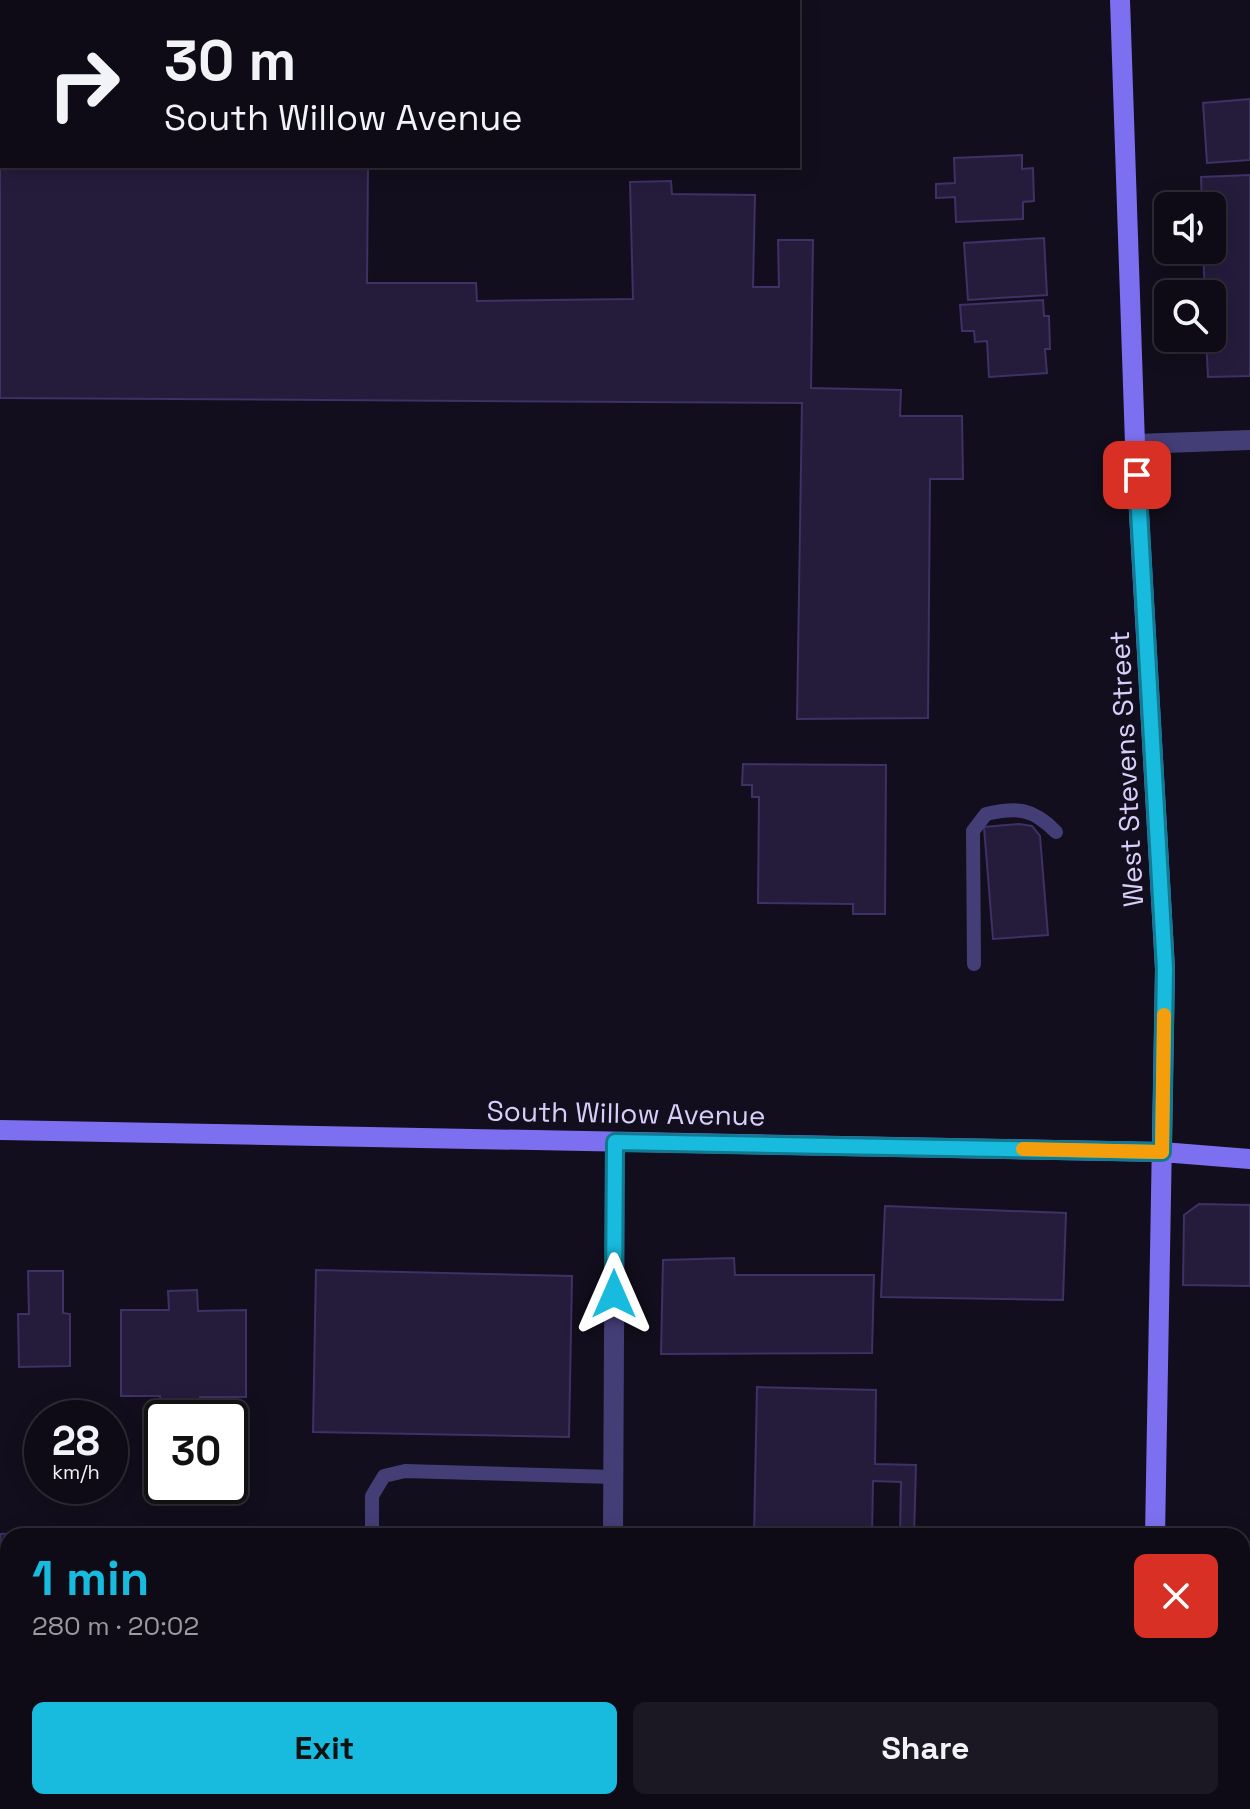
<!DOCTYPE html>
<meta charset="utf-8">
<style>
body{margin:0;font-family:"Space Grotesk",sans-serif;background:#1c1823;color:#f1f3f6;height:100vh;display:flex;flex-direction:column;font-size:30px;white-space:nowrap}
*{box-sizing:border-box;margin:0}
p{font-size:26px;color:#9b9aa1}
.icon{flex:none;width:44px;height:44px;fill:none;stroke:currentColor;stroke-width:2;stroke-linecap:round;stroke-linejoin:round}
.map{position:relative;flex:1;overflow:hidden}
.details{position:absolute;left:0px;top:1528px;width:1250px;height:282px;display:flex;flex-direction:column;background:#0e0a16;border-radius:24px 24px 0 0;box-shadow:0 4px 20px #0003,0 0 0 2px #2e2b35}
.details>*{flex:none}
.banner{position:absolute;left:0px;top:0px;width:800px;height:168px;box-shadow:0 4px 20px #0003,0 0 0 2px #2e2b35;background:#0e0a16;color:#f1f3f6;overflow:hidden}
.buttons{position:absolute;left:1154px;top:192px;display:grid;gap:16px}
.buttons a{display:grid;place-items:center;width:72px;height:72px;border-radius:12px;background:#0e0a16;box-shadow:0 4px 20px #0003,0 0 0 2px #2e2b35;font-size:40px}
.speed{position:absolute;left:24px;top:1400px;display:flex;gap:16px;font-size:40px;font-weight:700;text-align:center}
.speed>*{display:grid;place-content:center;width:104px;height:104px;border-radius:50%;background:#0e0a16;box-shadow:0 4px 20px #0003,0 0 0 2px #2e2b35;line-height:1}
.speed small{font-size:20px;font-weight:400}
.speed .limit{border:4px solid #111;border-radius:12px;background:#fff;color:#111}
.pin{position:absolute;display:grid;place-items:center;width:68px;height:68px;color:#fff;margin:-34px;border-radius:16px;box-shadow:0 4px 12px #0006}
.me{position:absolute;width:88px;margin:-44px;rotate:0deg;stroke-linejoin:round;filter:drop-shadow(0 0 6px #0008)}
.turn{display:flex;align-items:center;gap:28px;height:168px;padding:0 32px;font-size:36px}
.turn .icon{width:104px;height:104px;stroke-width:2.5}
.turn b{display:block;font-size:56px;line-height:68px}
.round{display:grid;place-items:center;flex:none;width:84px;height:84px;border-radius:12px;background:#1c1823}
.head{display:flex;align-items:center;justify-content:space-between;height:136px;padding:0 32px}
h1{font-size:48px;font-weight:600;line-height:60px;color:#18bbdd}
.cta{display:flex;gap:16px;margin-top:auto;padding:16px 32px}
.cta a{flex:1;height:92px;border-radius:12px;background:#18bbdd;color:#111;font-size:32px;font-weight:600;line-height:92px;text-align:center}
.cta a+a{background:#1c1823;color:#f1f3f6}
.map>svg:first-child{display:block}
.building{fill:#251c3c;stroke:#3f3065;stroke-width:2}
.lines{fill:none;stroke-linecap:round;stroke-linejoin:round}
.lane{stroke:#443e77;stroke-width:14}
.street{stroke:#443e77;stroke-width:20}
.secondary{stroke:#7d70f0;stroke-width:20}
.route-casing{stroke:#107a90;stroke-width:20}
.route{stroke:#18bbdd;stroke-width:14}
.slow{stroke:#f59e0b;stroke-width:14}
.labels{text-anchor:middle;stroke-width:8;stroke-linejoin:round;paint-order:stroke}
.street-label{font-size:28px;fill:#d7cffa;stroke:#120e1d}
</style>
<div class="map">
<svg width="1250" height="1809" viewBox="0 0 1250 1809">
<rect width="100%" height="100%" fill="#120e1d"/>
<!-- building -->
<path class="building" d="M1250 99V160L1207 163 1203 103Z
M0 137 2 166H368L367 283H476L477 301 633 299 630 182 671 181 672 194 755 195 753 287H779L778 240H813L811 388 901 390 900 416H962L963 479H930L928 718 797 719 802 403 0 398Z
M1022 155V169L1033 168 1034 201 1023 202V219L956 222 955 197 936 198V184L955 183 954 158Z
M1250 175V376L1208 377 1206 338H1212V294H1205L1203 250H1212V206H1202L1201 177Z
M1044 238 1047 295 968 300 964 243Z
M1043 300 1044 316H1049L1050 349H1045L1047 373 989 377 987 341 975 342 974 331H962L960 305Z
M743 764 886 765 885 914H853V904L758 903 759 797H752V785H742Z
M1019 824 1032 826 1040 836 1048 935 993 939 984 827Z
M1199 1204 1250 1205V1286L1183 1285 1184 1215Z
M885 1206 1066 1213 1063 1300 881 1297Z
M734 1258 735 1275H874L872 1353 661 1354 663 1260Z
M316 1270 572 1276 569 1437 313 1432Z
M28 1271H63V1313L70 1314V1366L19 1367 18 1314H29Z
M197 1290 198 1311 246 1310V1397H200V1418H162L160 1441V1396H121V1310H169L168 1291Z
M757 1387 876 1390 875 1464 916 1465 914 1536H900L901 1482 873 1481 872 1536H754Z
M29 1533V1536H8V1624L0 1625V1534Z
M903 1802H981V1809H903Z"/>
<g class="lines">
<!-- lane -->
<path class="lane" d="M974 964 973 831 986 814C1017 807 1033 808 1056 832
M372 1536V1496L384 1476 405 1471 613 1477"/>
<!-- street -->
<path class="street" d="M1135 444 1250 440
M613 1536 615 1142
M612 1809V1802"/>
<!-- secondary -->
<path class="secondary" d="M1120 0 1135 444 1165 969 1155 1536
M0 1130 1162 1152 1250 1159
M1151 1809V1802"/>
</g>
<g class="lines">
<!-- route casing -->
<g class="route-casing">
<path id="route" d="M614 1294 615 1142 1162 1152 1165 969 1137 475"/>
</g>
<!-- route -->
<use href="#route" class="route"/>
<!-- slow -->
<path class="slow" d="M1023 1149 1162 1152 1164 1015"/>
</g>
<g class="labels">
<!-- street labels -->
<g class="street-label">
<text transform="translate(1126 769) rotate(-93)" y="10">West Stevens Street</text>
<text transform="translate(626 1113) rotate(1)" y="10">South Willow Avenue</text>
</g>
</g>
</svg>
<div class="buttons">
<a><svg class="icon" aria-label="sound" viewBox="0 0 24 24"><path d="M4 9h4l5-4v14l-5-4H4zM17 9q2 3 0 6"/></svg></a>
<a><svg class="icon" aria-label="search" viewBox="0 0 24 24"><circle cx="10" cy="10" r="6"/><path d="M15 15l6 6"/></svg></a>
</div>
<div class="speed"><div>28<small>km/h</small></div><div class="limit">30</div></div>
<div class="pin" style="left:1137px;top:475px;background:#d93025"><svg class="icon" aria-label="arrive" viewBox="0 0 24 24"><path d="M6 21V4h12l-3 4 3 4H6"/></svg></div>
<svg class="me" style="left:614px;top:1294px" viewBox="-20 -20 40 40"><path d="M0-17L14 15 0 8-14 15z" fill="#18bbdd" stroke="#fff" stroke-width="4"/></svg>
<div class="banner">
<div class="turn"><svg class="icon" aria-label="right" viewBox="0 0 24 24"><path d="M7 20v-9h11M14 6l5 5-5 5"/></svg><div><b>30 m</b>South Willow Avenue</div></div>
</div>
<section class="details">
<div class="head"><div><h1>1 min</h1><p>280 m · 20:02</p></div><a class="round" style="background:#d93025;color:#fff"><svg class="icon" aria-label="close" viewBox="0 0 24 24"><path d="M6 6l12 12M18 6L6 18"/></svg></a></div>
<div class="cta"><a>Exit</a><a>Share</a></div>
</section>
</div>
